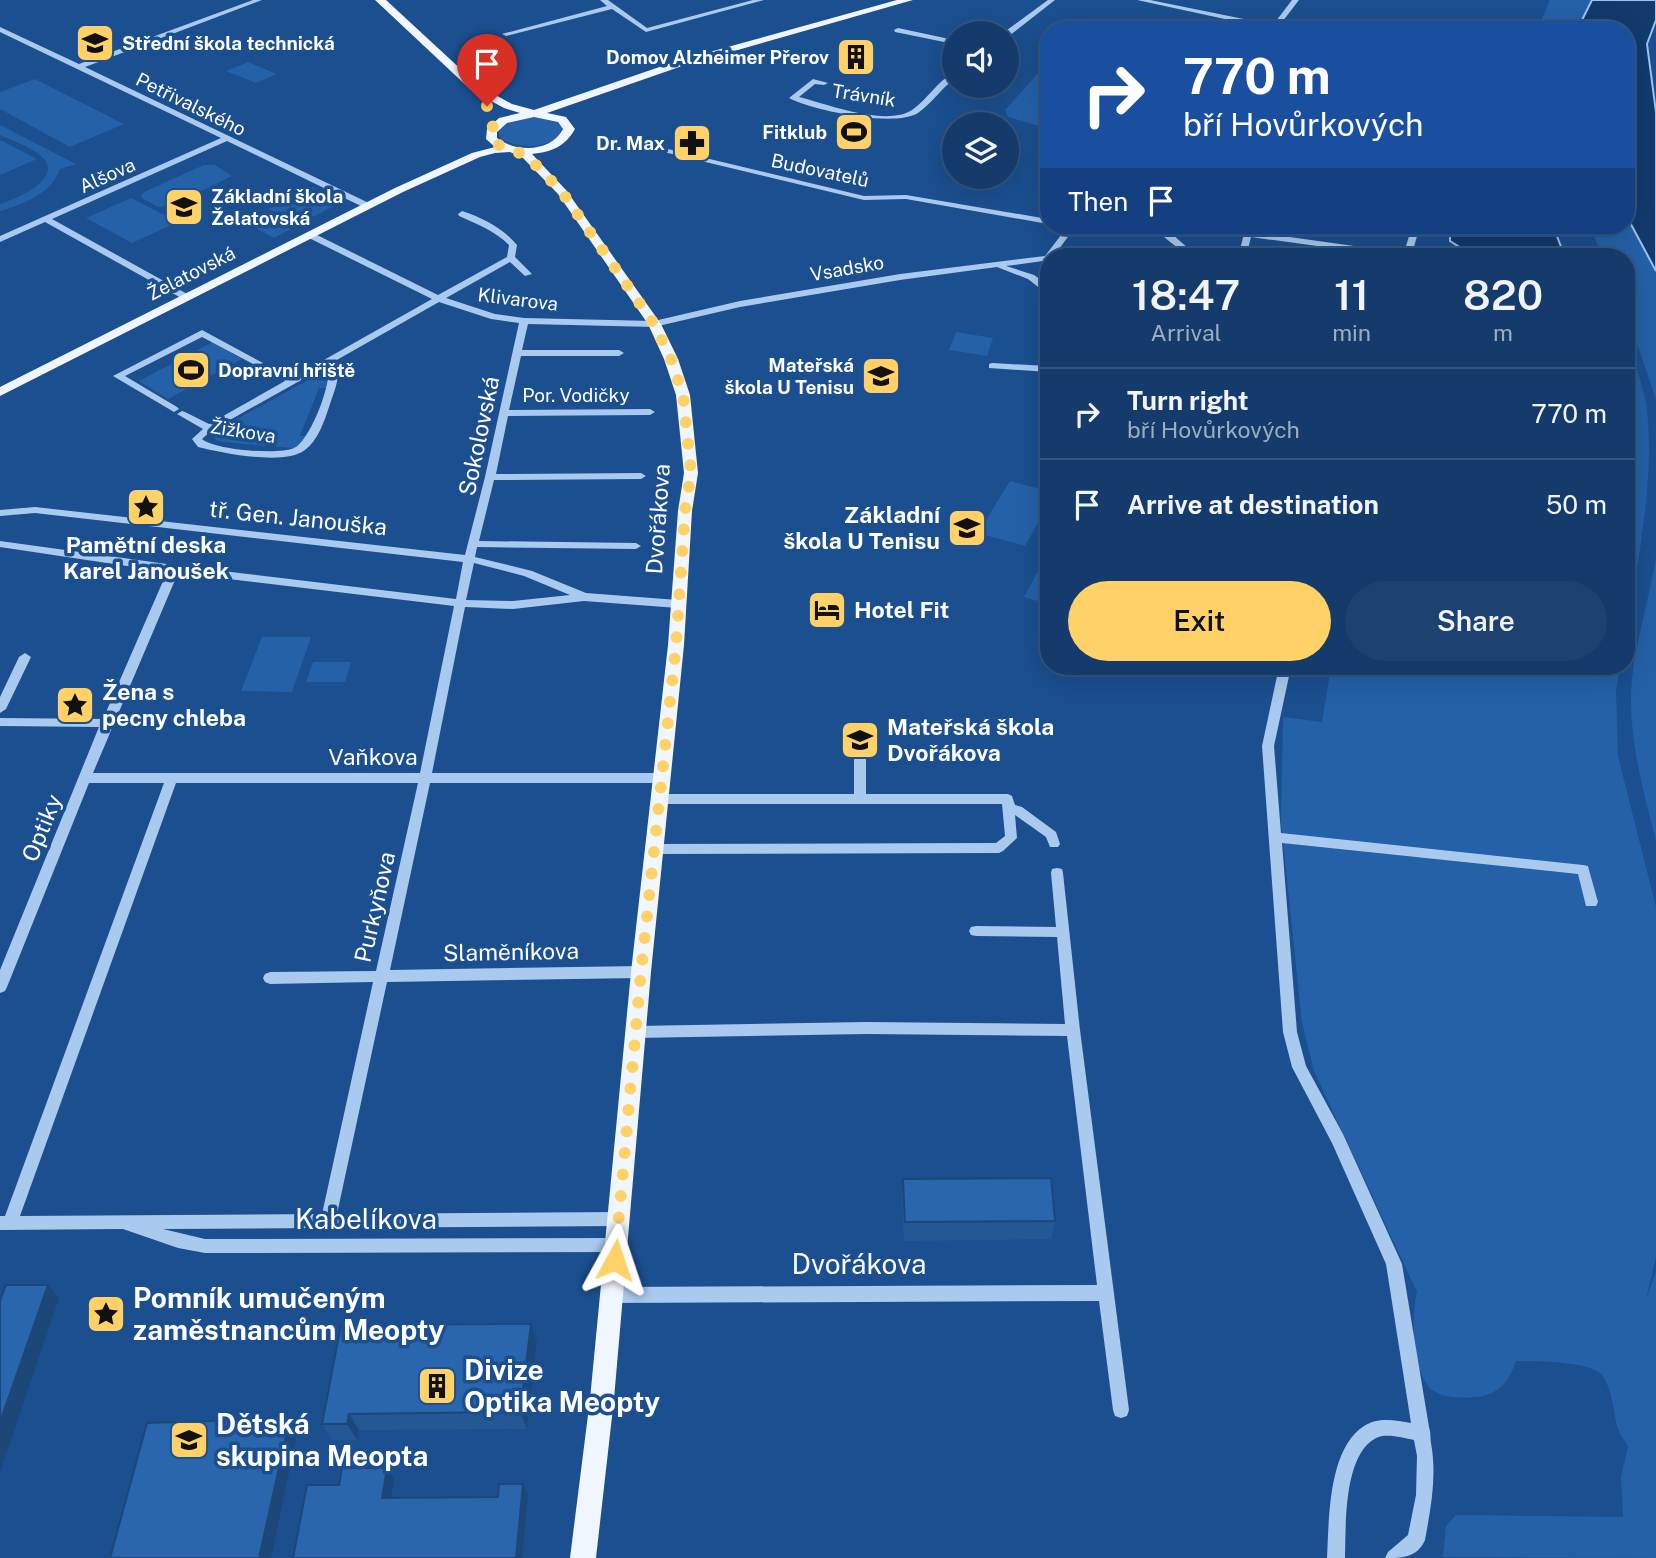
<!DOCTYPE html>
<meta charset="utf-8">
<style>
body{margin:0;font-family:"Public Sans",sans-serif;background:#1d4271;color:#f1f3f6;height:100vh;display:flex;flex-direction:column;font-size:26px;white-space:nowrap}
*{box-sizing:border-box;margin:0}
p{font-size:23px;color:#9dadc1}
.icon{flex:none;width:38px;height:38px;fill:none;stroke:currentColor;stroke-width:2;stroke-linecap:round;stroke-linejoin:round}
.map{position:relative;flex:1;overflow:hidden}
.drawer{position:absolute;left:1040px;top:248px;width:595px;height:427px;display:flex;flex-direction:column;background:#143b6b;border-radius:28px;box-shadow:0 7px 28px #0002,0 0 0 2px #33557e}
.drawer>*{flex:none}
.guide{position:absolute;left:1040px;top:21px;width:595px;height:214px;border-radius:28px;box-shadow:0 7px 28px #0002,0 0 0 2px #33557e;background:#1a4fa0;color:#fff;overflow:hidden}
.fabs{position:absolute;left:942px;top:21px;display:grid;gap:14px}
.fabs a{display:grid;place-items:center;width:77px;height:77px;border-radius:50%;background:#143b6b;box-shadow:0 7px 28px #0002,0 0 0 2px #33557e;font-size:35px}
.pin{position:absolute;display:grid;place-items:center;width:60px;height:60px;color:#fff;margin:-72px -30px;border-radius:50% 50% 50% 0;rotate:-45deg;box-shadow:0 0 7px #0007}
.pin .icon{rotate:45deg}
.me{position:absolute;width:77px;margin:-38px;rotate:5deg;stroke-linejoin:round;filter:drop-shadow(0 0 5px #0008)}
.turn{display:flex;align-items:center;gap:24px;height:147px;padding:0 28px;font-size:32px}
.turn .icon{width:91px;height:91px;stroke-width:2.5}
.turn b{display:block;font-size:49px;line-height:60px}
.then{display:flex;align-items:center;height:66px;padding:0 28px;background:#0003;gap:14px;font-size:26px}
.eta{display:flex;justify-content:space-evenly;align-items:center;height:119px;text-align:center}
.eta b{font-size:42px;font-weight:600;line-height:49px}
.primary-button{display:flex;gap:14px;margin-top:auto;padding:14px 28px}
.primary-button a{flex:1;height:80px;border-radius:42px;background:#ffd166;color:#111;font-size:28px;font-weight:600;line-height:80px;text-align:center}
.primary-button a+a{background:#1d4271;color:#f1f3f6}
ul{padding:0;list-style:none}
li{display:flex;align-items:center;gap:21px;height:91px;padding:0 28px;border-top:2px solid #33557e}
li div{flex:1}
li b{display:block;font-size:26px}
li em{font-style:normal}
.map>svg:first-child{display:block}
.green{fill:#2461a8}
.water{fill:#123a6d;stroke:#9cc4f0;stroke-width:2}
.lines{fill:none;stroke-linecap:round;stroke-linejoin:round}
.minor{fill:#a9c9ee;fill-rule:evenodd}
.major{fill:#f0f6ff;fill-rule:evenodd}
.wall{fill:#245895}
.shaded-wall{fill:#1d4779}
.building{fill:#2a66ad;stroke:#1d4779;stroke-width:2}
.route{stroke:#ffd166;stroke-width:12;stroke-dasharray:0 21.6}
.labels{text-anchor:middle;stroke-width:7;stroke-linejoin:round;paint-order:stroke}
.far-poi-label{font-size:19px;font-weight:bold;fill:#fff;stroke:#1b4f8f;text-anchor:end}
.far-street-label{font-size:19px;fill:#fff;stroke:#1b4f8f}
.street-label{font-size:23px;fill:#fff;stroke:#1b4f8f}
.poi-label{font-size:23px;font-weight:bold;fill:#fff;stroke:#1b4f8f;text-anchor:start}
.near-street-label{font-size:28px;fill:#fff;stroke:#1b4f8f}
.near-poi-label{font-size:28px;font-weight:bold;fill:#fff;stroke:#1b4f8f;text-anchor:start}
</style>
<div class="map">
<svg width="1656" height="1558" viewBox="0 0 1656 1558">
<rect width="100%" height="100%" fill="#1b4f8f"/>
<!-- green -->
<path class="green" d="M1550 0H1592L1577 30H1537Z
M248 62 277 74 256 83 226 71Z
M1048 68 1041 77 1048 79V116L1039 126 1008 117 1005 110 1040 71Z
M35 79 124 124 70 147 0 109V92Z
M530 116 557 122 562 128C555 151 516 149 500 138L498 130 510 121Z
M0 125 76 164 60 169C51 194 24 204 0 211V204C14 200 62 180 44 159 35 148 13 141 0 135Z
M0 140 37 159 0 175Z
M204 165H215L232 176 171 206 158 207 142 198 141 195 146 191Z
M312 187 342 202 301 223 268 209Z
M131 198 178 222 132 243 86 218Z
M257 213 290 228 291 229 274 238 244 222 246 218Z
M1626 215 1656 271V399L1626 312V257H1603L1589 226H1626Z
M956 332 993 338 987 356 949 350Z
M1626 335C1632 357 1641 379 1646 402 1656 478 1638 558 1626 633Z
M213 342 242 359 168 399 139 381Z
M334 374 329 388H319L300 436 312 435 302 449 223 442 214 439 219 429 317 375Z
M1010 481 1048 491V505L1025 546 978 533Z
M1656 558V841C1642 786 1625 727 1633 670 1639 632 1649 596 1656 558Z
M1042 564 1048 566V604L1024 597Z
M262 637H311L292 692 241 691Z
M313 662H351L345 682H306Z
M1331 667H1434L1469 675 1471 667H1620L1616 690 1618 756 1656 907V1257L1646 1299 1656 1272V1558L1443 1557 1446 1526 1456 1515 1623 1517 1621 1477 1628 1446C1612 1422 1618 1425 1612 1400 1611 1393 1606 1380 1602 1375 1590 1361 1534 1361 1516 1361 1505 1394 1486 1400 1453 1397 1446 1397 1434 1393 1429 1387 1412 1367 1411 1316 1417 1292L1314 1071 1302 1023 1281 822 1283 717 1322 722Z"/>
<!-- water -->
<path class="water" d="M1592 0H1656V20L1647 44 1656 112V271L1626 215V30H1577Z
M1450 226H1553L1565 257H1475L1450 241Z"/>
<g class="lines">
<!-- minor -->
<path class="minor" d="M253 0H262L85 67 371 204V208H365L227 141 52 219 189 295V299H183L45 222 0 242V236L221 138 0 32V27L79 64Z
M600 0H608L647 28 753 0H764L646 32 612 9 506 36 502 34 607 6Z
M1048 0H1055L1009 36 1003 33Z
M1137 0H1150L1273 25 1292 0H1299L1276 30Z
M898 28 954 40V44L895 32 894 30Z
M954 73V79C941 89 931 104 918 113 894 128 812 110 789 98L813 79 828 83 824 85 815 84 799 97C827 104 886 127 912 110 928 99 937 81 954 73Z
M626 139 864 196 906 195 1048 219V224L906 199 864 200 626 143Z
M462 211C483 218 503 228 517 245L515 257 532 274 525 276 510 262 446 298 495 314 524 318 654 321 740 301 900 274 1045 256 1068 226H1076L1053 257H1048V307L1044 304 1042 290 1028 279 997 267 900 280 740 307 654 327 528 324 522 350H619L624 353 619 356H521L509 410 650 409 655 412 650 415 508 416 496 474 641 473 646 476 641 479 494 480 479 541 636 543 641 546 636 549 477 547 475 557 532 571 586 593 678 600 684 604 678 608 584 601 513 609 465 607 432 773H661L667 778 661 783H430L390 970 641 966 646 968 648 972 646 976 641 978 387 982 337 1214 619 1212 624 1214 627 1219 624 1224 619 1226 163 1229 205 1239 616 1238 621 1240 624 1245 621 1250 616 1252 205 1253 178 1248 123 1229 0 1230V1216H5L164 783H89L7 987 5 991 0 993V970L99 727 0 726V718L103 719 167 572 0 547V541L174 565 456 599 463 562 35 513 0 516V510L35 507 465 555 485 477 519 323 491 319 439 302 335 361C342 377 334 391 329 407 324 422 318 440 305 450 284 466 223 453 198 447L192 439 203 429 177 414 182 411 185 412 209 424 285 381 263 369V365H269L292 378 432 299 307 237V233H313L438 295 507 257 509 245C495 231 477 224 459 216L458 214ZM1043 261 1041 280 1034 275 1006 266ZM328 365C333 381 310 441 294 448 279 455 214 450 202 439L212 430ZM474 563 524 576 570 595 513 601 466 600ZM178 573 454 606 420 773H93ZM176 783H418L376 971 270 972 265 974 263 978 265 982 270 984 373 982 322 1214 20 1216Z
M1167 226H1175L1172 234 1198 257H1189L1164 237 1163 235Z
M1246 226H1254L1253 232 1404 253 1412 226H1420L1411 257H1397L1251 237 1246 257H1238Z
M202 330 263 363 261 365H255L202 337 125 376 177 407 179 409 174 412 113 376Z
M992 363 1048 366V372L989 368V364Z
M25 653 31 657 6 709 0 713V697L19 657Z
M1279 667H1291L1274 746 1281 833 1583 865 1588 866 1589 870 1598 902 1596 906H1586L1578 874 1282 843 1297 1032 1306 1066 1343 1134 1402 1264 1429 1427C1431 1433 1430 1437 1431 1443 1437 1476 1431 1507 1425 1540 1417 1558 1402 1558 1385 1558L1388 1552 1408 1535 1416 1495 1417 1456 1414 1440C1403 1438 1386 1433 1376 1438 1343 1455 1346 1527 1345 1558H1327C1329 1520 1328 1449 1364 1426 1378 1417 1395 1420 1411 1423L1386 1264 1332 1143 1292 1067 1283 1032 1262 746Z
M860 750 866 754V794H1008L1012 796 1015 805 1022 807 1056 832 1060 844 1058 847H1050L1046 837 1015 815 1017 838 1003 851 999 853 653 854 648 852 647 849 648 846 653 844 996 843 1005 836 1002 804H659L655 802 653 799 655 796 659 794H854V754Z
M1057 868 1062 869 1063 873 1080 1030 1129 1410 1127 1416 1121 1418 1115 1416 1113 1410 1099 1301 611 1303 605 1300 603 1295 605 1290 611 1287 1097 1285 1067 1036 867 1034 635 1038 630 1036 628 1032 630 1028 635 1026 867 1022 1065 1024 1057 937 976 936 971 935 969 931 971 927 976 926 1056 927 1051 873 1052 869Z"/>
<!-- major -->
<path class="major" d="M375 0H386L479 86 512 104 534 110 677 61 897 0H913L685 65 547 113 566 117 575 129C565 147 551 152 532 154L566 190 661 324 678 359 690 395 698 473 692 511 684 645 651 972 614 1399 596 1558H570L590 1399 631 972 668 645 678 511 684 473 676 395 664 359 648 324 558 194 523 158 510 152 495 153 480 157 403 192 0 396V387L395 188 472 153 495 147 486 139 487 129 499 118 520 113 504 108 471 90ZM534 117 558 122 563 129C551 152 517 153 497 138V132L507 123Z"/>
</g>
<!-- wall -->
<path class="wall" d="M903 1179 1055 1221 1051 1239 904 1241 902 1198Z
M537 1341 527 1429 359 1430 357 1440H332L322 1424Z"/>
<!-- shaded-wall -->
<path class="shaded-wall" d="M48 1285 59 1298 0 1472V1422Z
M531 1324 537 1341 527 1429 520 1412Z
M349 1414 359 1430 357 1440 347 1424Z
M281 1419 287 1429 289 1422 297 1434 271 1558H259Z
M387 1468 394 1479 389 1509 382 1498Z
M523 1484 528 1495 522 1558H516Z"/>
<!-- building -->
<path class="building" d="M1051 1178 1055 1221 905 1222 903 1179Z
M6 1285H48L0 1422V1301Z
M531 1324 520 1412 349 1414 347 1424H322L341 1325Z
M281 1419 280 1422H289L259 1558H110L147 1423Z
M342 1468H387L382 1498 498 1497 499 1484H523L516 1558H293L307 1485H339Z"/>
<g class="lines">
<!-- route -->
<path class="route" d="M487 106 493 122 492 139 499 145 527 156 562 192 654 324 671 359 683 395 691 473 685 511 676 645 641 972 615 1260"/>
</g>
<!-- icons -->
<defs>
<g id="school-square" transform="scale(2.0125)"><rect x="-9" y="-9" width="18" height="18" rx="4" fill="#ffd166" stroke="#1b4f8f"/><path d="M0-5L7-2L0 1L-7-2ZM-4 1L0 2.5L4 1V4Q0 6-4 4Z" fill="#111"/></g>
<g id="building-square" transform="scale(2.0125)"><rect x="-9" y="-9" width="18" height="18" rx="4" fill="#ffd166" stroke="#1b4f8f"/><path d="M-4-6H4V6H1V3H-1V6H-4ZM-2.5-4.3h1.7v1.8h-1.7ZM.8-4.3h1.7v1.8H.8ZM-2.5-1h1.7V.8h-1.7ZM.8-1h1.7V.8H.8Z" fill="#111"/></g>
<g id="stadium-square" transform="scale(2.0125)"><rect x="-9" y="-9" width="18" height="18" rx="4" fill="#ffd166" stroke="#1b4f8f"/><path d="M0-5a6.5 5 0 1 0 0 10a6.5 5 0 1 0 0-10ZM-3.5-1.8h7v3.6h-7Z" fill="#111"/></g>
<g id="pharmacy-square" transform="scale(2.0125)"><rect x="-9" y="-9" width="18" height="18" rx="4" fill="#ffd166" stroke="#1b4f8f"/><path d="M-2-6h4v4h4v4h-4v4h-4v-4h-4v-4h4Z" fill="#111"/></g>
<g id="sight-square" transform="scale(2.0125)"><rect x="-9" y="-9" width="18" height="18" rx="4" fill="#ffd166" stroke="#1b4f8f"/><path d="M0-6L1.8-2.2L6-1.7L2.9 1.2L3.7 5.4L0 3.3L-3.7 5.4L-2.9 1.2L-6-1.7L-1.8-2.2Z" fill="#111"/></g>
<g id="hotel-square" transform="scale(2.0125)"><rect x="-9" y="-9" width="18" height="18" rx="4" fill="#ffd166" stroke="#1b4f8f"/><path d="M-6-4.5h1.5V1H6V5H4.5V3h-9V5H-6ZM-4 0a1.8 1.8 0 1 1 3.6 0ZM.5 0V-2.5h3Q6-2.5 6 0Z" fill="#111"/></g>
</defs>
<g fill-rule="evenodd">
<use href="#school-square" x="95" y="43"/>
<use href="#building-square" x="856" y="57"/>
<use href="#stadium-square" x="854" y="132"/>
<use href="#pharmacy-square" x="692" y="143"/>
<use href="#school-square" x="184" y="207"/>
<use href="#stadium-square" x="191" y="370"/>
<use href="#school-square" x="881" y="376"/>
<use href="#sight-square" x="146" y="507"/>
<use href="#school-square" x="967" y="528"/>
<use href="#hotel-square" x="827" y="610"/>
<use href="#sight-square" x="75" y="705"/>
<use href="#school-square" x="860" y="740"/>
<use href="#sight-square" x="106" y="1314"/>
<use href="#building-square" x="437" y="1386"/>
<use href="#school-square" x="189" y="1440"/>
</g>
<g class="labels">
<!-- far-poi labels -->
<g class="far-poi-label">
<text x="122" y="50" text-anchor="start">Střední škola technická</text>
<text x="829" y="64">Domov Alzheimer Přerov</text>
<text x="827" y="139">Fitklub</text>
<text x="665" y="150">Dr. Max</text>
<text x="211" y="203" text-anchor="start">Základní škola<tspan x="211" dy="22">Želatovská</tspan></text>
<text x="854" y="372">Mateřská<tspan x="854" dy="22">škola U Tenisu</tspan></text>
<text x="218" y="377" text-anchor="start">Dopravní hřiště</text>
</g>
<!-- far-street labels -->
<g class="far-street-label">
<text transform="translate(864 95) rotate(9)" y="7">Trávník</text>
<text transform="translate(191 104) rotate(26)" y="7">Petřivalského</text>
<text transform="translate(820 170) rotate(12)" y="7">Budovatelů</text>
<text transform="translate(107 175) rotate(-24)" y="7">Alšova</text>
<text transform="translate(847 268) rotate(-10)" y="7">Vsadsko</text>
<text transform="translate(191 273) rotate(-27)" y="7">Želatovská</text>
<text transform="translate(518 299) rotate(7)" y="7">Klivarova</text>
<text x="576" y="402">Por. Vodičky</text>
<text transform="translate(243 431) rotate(9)" y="7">Žižkova</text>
</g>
<!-- street labels -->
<g class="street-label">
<text transform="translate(479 436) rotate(-78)" y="8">Sokolovská</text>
<text transform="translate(298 518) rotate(6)" y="8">tř. Gen. Janouška</text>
<text transform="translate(658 519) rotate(-86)" y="8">Dvořákova</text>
<text x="373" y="765">Vaňkova</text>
<text transform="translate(42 828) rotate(-68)" y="8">Optiky</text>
<text transform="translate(375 907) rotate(-77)" y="8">Purkyňova</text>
<text transform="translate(511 952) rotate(-1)" y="8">Slaměníkova</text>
</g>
<!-- poi labels -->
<g class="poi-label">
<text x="940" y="523" text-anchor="end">Základní<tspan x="940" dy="26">škola U Tenisu</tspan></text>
<text x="146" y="553" text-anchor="middle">Pamětní deska<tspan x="146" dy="26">Karel Janoušek</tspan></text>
<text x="854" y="618">Hotel Fit</text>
<text x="102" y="700">Žena s<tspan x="102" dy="26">pecny chleba</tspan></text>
<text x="887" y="735">Mateřská škola<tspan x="887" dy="26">Dvořákova</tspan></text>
</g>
<!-- near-street labels -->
<g class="near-street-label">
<text x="366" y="1229">Kabelíkova</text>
<text x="859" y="1274">Dvořákova</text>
</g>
<!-- near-poi labels -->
<g class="near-poi-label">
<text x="133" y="1308">Pomník umučeným<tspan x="133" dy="32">zaměstnancům Meopty</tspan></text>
<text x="464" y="1380">Divize<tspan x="464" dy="32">Optika Meopty</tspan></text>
<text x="216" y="1434">Dětská<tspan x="216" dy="32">skupina Meopta</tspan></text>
</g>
</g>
</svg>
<div class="fabs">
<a><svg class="icon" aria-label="sound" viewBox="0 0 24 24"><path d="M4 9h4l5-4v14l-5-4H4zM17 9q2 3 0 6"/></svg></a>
<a><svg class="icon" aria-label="layers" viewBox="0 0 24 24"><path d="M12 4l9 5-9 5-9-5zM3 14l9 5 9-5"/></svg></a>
</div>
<div class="pin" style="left:487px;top:106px;background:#d93025"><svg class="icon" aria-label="arrive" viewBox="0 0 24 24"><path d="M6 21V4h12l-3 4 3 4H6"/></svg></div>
<svg class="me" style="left:615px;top:1260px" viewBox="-20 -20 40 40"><path d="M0-17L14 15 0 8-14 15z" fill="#ffd166" stroke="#fff" stroke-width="4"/></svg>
<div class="guide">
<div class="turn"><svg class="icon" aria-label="right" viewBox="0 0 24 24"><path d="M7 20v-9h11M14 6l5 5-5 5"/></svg><div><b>770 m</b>bří Hovůrkových</div></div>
<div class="then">Then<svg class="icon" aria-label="arrive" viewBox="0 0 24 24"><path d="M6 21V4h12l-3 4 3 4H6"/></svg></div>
</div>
<section class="drawer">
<div class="eta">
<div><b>18:47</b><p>Arrival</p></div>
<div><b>11</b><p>min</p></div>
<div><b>820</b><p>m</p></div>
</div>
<ul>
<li><svg class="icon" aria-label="right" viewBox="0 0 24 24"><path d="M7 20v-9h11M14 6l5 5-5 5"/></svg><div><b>Turn right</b><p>bří Hovůrkových</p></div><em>770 m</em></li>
<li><svg class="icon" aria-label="arrive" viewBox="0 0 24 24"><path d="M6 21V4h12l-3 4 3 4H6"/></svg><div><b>Arrive at destination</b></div><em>50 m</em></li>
</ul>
<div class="primary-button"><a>Exit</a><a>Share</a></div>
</section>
</div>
